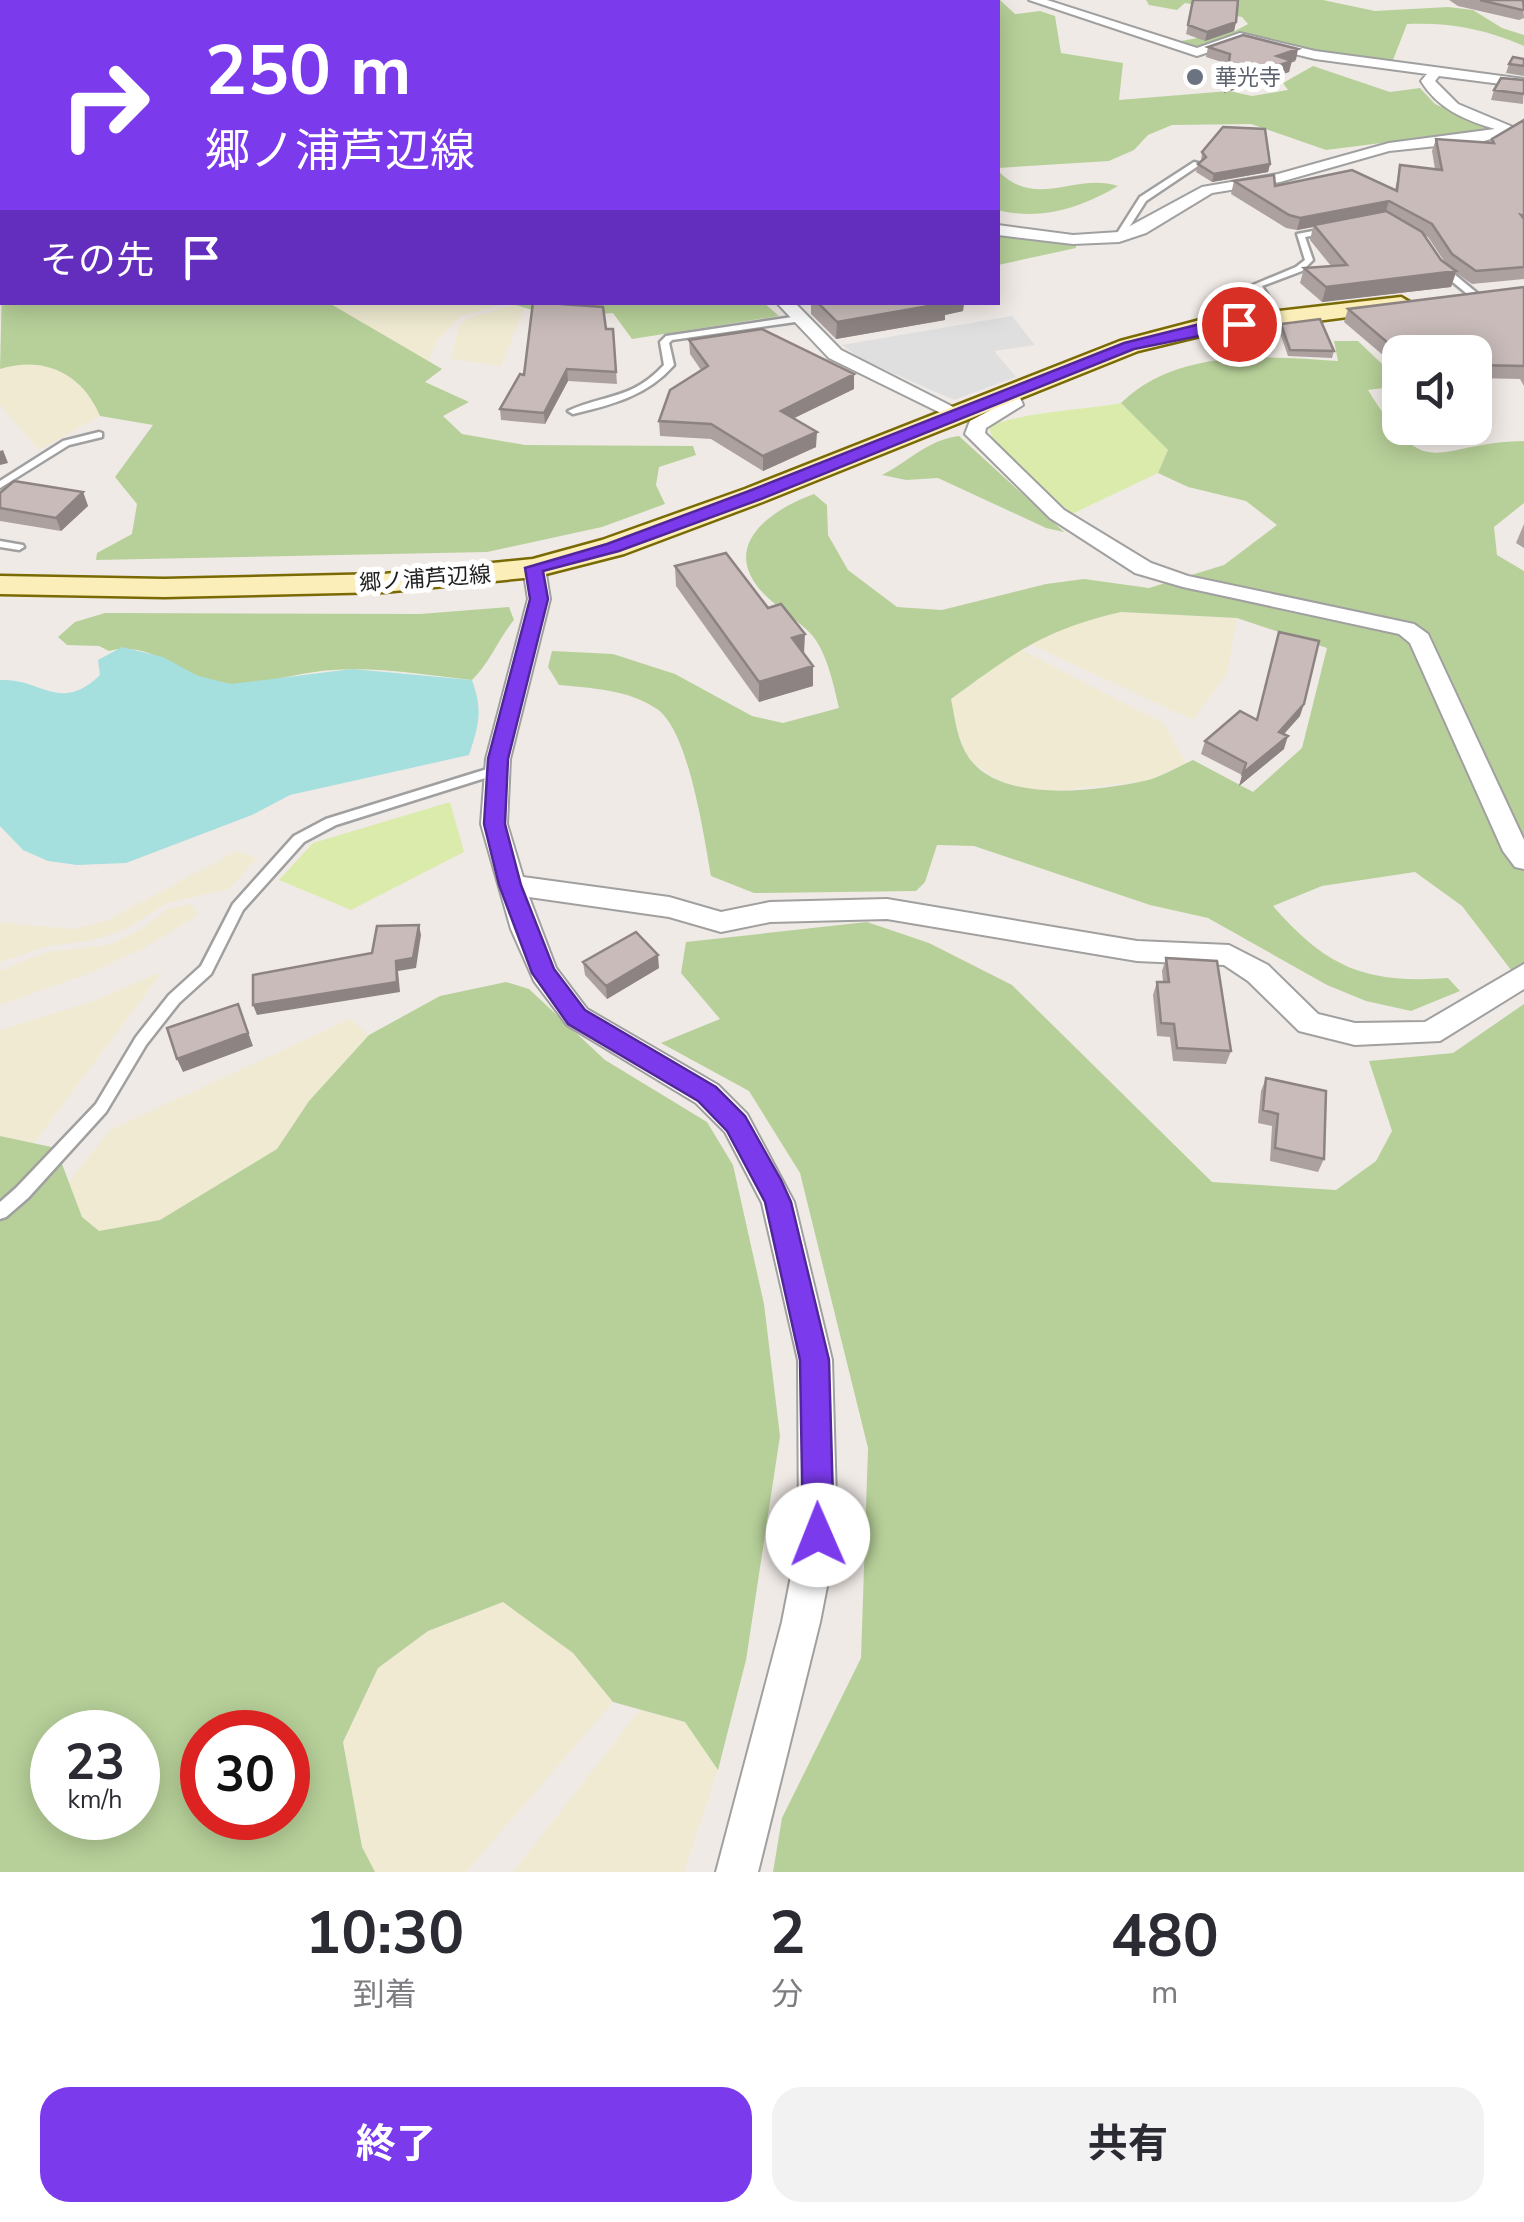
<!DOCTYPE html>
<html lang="ja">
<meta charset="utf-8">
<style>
body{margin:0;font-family:"Nunito Sans","Noto Sans JP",sans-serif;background:#f2f2f3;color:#2b2b33;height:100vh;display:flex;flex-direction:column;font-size:38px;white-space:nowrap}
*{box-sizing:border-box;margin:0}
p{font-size:32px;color:#7c7c81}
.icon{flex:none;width:55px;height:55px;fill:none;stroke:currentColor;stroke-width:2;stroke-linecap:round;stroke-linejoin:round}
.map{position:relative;height:1872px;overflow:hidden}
.panel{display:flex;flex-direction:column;background:#fff;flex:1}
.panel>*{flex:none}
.top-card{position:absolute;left:0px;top:0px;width:1000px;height:305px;box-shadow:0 5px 25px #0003;background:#7c3aed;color:#fff;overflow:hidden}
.tools{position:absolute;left:1382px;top:335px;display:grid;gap:20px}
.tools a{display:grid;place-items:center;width:110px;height:110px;border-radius:20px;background:#fff;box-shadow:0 5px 25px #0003;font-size:50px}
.speed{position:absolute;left:30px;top:1710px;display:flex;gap:20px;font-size:50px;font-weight:700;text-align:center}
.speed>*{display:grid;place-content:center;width:130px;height:130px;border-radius:50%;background:#fff;box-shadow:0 5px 25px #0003;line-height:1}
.speed small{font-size:25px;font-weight:400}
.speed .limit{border:15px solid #d22;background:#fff;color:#111}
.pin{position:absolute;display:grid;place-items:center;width:85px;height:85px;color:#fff;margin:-42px;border:5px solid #fff;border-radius:50%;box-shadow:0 2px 10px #0007}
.me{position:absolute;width:110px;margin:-55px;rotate:359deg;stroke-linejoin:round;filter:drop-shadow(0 0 8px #0008)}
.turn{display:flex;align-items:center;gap:35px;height:210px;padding:0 40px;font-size:45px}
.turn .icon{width:130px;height:130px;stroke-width:2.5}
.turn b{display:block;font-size:70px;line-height:85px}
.then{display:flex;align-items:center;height:95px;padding:0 40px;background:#0003;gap:20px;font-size:38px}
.eta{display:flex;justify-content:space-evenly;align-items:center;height:170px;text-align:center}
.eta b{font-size:60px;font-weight:700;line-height:70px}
.primary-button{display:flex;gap:20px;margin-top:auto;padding:20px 40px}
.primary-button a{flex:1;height:115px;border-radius:30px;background:#7c3aed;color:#fff;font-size:40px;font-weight:700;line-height:115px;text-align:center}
.primary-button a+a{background:#f2f2f3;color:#2b2b33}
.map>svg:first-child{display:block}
.farmland{fill:#efead1}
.grass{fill:#daebab}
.forest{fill:#b7d099;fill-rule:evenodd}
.parking{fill:#dfdfdf}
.water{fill:#a5dfde}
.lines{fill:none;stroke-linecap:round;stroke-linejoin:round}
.river{fill:#a5dfde;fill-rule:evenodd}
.lane-casing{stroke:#a0a0a0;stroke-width:5}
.street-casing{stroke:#a0a0a0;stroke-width:4}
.secondary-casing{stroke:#7a6a03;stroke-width:5}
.highway-casing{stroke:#df2290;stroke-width:6}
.lane{fill:#fff;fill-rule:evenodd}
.street{fill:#fff;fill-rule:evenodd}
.secondary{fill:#fbeeb9;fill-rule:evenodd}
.highway{fill:#e98cb4;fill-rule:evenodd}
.wall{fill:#aca19f;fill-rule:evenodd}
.shaded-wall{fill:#8c8382}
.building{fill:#c8bbb9;stroke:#8c8382;stroke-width:2.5}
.route{fill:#7c3aed;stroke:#51269a;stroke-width:2.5}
.worship-dot{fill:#6b7280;stroke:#fff;stroke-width:4}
.labels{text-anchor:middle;stroke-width:10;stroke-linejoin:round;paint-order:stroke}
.far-worship-label{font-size:22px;fill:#5b616d;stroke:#fff;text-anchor:start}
.far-street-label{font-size:22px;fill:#1f1f1f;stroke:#fff}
</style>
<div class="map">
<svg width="1524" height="1872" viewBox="0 0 1524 1872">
<rect width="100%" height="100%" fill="#f0eae6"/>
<!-- farmland -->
<path class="farmland" d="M329 303V302L507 303 460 317 437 341 428 361Z
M515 304 524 308 501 366 451 359 459 326 469 318Z
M19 363 57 367 91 394 100 416 39 450 0 405V369Z
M1121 612 1237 618 1227 673 1193 720 1028 643 1074 623Z
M1019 649 1163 723 1186 763 1147 781 1042 792 1002 782 969 760 958 734 951 699Z
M237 851 257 858 229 889 167 903 126 929 94 940 48 946 0 962V923L73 929 106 921Z
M192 904 198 915 144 948 87 974 0 1005V971L47 952 109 945 141 929 168 909Z
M163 971 34 1143 0 1136V1030L91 1002Z
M350 1019 369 1035 309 1101 277 1149 160 1220 99 1231 82 1217 69 1182 110 1130Z
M504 1602 573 1653 613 1702 466 1872H375L362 1847 343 1742 378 1668 428 1631Z
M640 1710 685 1722 718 1770 684 1872H513Z"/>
<!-- grass -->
<path class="grass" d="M1121 403 1168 450 1158 473 1072 514 993 442 989 426C1029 411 1077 411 1121 403Z
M450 802 464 852 351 910 279 880 313 843Z"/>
<!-- forest -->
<path class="forest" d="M936 0H1000L1015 14 1040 11 1055 16 1061 53 1123 63 1119 100 1229 91 1252 96 1288 90 1283 83 1313 66 1390 92 1420 88 1435 104 1492 129 1326 150 1251 124 1172 125 1148 135 1134 150 1109 161 998 168V2H933Z
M1146 0H1323L1375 11 1448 7 1473 10 1502 28 1524 35V46C1486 29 1448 22 1407 24L1393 60 1315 52 1235 35 1197 47 1181 41 1235 31 1248 24 1242 17 1221 13 1222 9 1185 3 1177 10 1149 5Z
M998 171C1037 210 1075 172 1118 186 1081 208 1040 221 998 210Z
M998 234 1076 243V248L998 265Z
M2 286V302L329 303 442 369 425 382 469 402 443 416 462 434 525 445 693 446 696 455 659 467 656 485 665 504 602 527 487 552 96 560 97 553 132 534 137 504 115 477 153 425 100 416C83 374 44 355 0 369Z
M763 302 779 316 632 339 613 313C579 316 542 316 511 303Z
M1334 341H1358L1382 364 1400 363V386L1368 390C1428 488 1434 442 1524 441V503L1494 527 1497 555 1524 571V987L1462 906 1415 872 1322 886 1273 906C1327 968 1366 984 1448 978L1460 991 1411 1011 1366 1001 1327 985 1208 918 1150 905 974 846 937 845 925 882 916 891 754 893 711 876C704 837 689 731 657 709 630 690 591 688 559 685L548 667 552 651 613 654 675 674 752 716 783 723 839 708C834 686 827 653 812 635 798 620 779 609 764 594 718 546 770 510 814 494L827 505 828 535 848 570 897 607 942 610 1046 584 1084 579 1149 588 1224 565 1277 525 1246 501 1188 487 1158 473 1168 450 1121 403C1177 348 1267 356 1338 361ZM1121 612 1237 618 1327 648 1302 748 1253 792 1193 760C1177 767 1160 778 1144 781 1096 791 1002 804 969 758 957 741 955 718 951 699 1014 653 1043 630 1121 612Z
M959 436 1064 532 1046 528 938 478 906 480 882 475C910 461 927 440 959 436Z
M509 607 514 620C498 639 490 663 472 680 426 675 379 667 333 670 299 672 266 684 233 684 189 685 154 638 109 651L99 646 67 645 58 637 75 622 105 613 420 614Z
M867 922 929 943 1012 985 1212 1182 1336 1190 1376 1161 1392 1131 1369 1061 1453 1053 1524 1004V1872H773L782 1818 861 1658 868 1448 800 1173 749 1091 661 1043 720 1019 681 973 686 942Z
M506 982 529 989 605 1060 707 1122 733 1165 764 1304 780 1436 746 1660 718 1770 685 1722 613 1702 573 1653 503 1602 428 1631 378 1668 343 1742 362 1847 375 1872H0V1136L56 1148 82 1217 99 1231 160 1220 277 1149 309 1101 369 1035 440 996ZM52 1732H138V1818H52ZM202 1732H288V1818H202Z"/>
<!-- parking -->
<path class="parking" d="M1012 316 1035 345 994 351 1016 377 954 400 863 360 842 345Z"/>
<!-- water -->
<path class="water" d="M122 647 163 657 198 676 231 684 352 669 472 680C483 710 479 725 469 755L290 795 252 815 126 863 77 865 48 861 23 850 0 826V680C42 678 60 714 100 675L98 660Z"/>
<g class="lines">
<!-- river -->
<path class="river" d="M0 30 2 31V49H0Z"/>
<!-- lane casing -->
<g class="lane-casing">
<path id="lane" d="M1194 162 1201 164 1146 201 1121 240H1115L1114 238 1140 197Z
M1329 228 1333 230 1332 232 1305 237 1313 260 1302 271 1262 286 1283 319 1276 321 1253 285 1296 267 1305 260 1297 234Z
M1437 265H1443L1477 293V297H1471L1437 269Z
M799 316 802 317V321L672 340 669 343 674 365C647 396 611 405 573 414L568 411C605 394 632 400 664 365L660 342 666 336Z
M99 432 102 433V437L69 445 0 488V481L63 441Z
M0 541 23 545 24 547 19 550 0 547Z
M497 766 501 767 503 770 501 773 336 825 304 842 243 910 211 974 179 1003 146 1045 106 1112 28 1198 6 1217 0 1219V1202L16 1188 96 1104 136 1037 169 995 201 966 233 904 294 836 326 819Z"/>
</g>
<!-- street casing -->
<g class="street-casing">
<path id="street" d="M0 0H20L2 5Z
M1029 0H1047L1197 48 1240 33 1315 51 1524 79V87L1439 76 1435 81 1458 104 1520 130 1484 141 1389 151 1280 182 1212 193 1146 233 1119 242 1073 244 998 235V225L1073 235 1119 232 1202 187 1278 174 1389 143 1495 129C1465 120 1438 109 1421 81L1427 74 1315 59 1241 41 1197 56Z
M0 273H2V283H0Z
M776 302H794L841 350 967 414 965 418H951L829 358Z
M1010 388 1017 390 1023 405 986 428 985 433 1064 510 1151 563 1188 576 1414 624 1428 634 1524 840V869L1515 867 1503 851 1410 643 1399 634 1183 587 1135 573 1050 518 965 434 970 421 1004 403 1001 394Z
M534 562 545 568 550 599 510 759 507 824 523 877 669 897 721 912 770 902 887 899 1137 941 1229 945 1268 965 1318 1014 1355 1023 1425 1022 1524 964V989L1440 1041 1355 1045 1299 1031 1248 981 1224 965 1137 961 887 919 770 922 721 932 669 917 529 897 556 968 587 1009 718 1085 747 1114 794 1202 832 1360 837 1535 820 1622 758 1872H716L782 1622 799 1535 798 1360 762 1203 725 1132 696 1103 567 1025 534 981 511 929 481 824 486 759 528 599 523 568Z"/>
</g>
<!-- secondary casing -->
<g class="secondary-casing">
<path id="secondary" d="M1401 297 1413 304 1410 309 1200 336 1138 351 765 501 624 554 534 577 384 592 164 597 0 594V576L164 579 384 574 533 559 602 540 745 489 1120 341 1200 320Z"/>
</g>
<!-- highway casing -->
<g class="highway-casing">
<path id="highway" d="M0 82H2V98H0Z"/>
</g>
<!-- lane -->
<use href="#lane" class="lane"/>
<!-- street -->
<use href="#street" class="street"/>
<!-- secondary -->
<use href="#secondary" class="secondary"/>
<!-- highway -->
<use href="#highway" class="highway"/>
</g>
<!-- wall -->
<path class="wall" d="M1193 0 1236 22 1234 31 1205 41 1186 34Z
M1449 0H1523L1524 18 1519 20 1458 6Z
M1208 47 1296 60 1291 61 1289 72 1224 93 1228 64 1206 57Z
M1524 59V76L1506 73 1509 64Z
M1524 80 1523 104 1491 100 1494 90Z
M1524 120V279L1472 284 1456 273 1451 287 1322 302 1300 283 1304 268 1331 266 1310 240 1313 227 1297 230 1286 228 1231 194 1234 181 1275 186 1395 190 1400 165 1435 169 1432 151 1436 139 1490 143 1492 139ZM1424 235 1428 237 1446 264 1441 260Z
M1202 152 1270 164 1268 172 1212 182 1196 172 1198 164 1201 161Z
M1524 287V386L1520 379 1475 378V352H1429L1426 350 1400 352V354L1384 356 1344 322 1348 309Z
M811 302H964L963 311 945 315V320L836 339 811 314Z
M1281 324 1334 351 1332 358 1288 356 1279 330Z
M606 329H613L617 384 568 381 545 424 501 420 500 409 524 375Z
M689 340 854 374V389L794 418 816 447 763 471 711 439 660 436 659 421 701 370 690 354Z
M83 492 88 506 61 531 0 521V493Z
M1524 524V548L1516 543Z
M675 566 804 654 813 666V686L759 702 676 586Z
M1300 716 1284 734V749L1239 786 1242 775 1201 754 1205 741 1256 720Z
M1166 958 1231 1051 1226 1064 1173 1061 1170 1037 1157 1036 1153 995 1157 982H1163L1162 971Z
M583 962 659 968 607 999 585 975Z
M1266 1078 1324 1159 1318 1172 1270 1161 1272 1126 1258 1123 1261 1091Z"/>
<!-- shaded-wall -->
<path class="shaded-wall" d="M1236 22 1234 31 1205 41 1207 32Z
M1298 49 1296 60 1274 66 1277 56Z
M1292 61 1289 72 1224 93 1226 82Z
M1270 164 1268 172 1212 182 1214 174Z
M1389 201 1385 214 1314 225 1313 227 1297 230 1300 218Z
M1456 271 1451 287 1322 302 1326 287Z
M941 302H964L963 311 945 315V320L836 339 837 322Z
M1431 337 1426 350 1400 352V354L1384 356 1388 343Z
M567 369 568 381 545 424 544 413Z
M854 374V389L780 425 781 411Z
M817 432 816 447 763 471V456Z
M3 450 8 463 0 465V451Z
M83 492 88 506 61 531 56 518Z
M805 634 804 654 792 638Z
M813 666V686L759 702V682Z
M1304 704 1300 716 1275 744 1279 732Z
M1288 736 1284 749 1239 786 1243 773Z
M419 925 421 935 416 968 398 971 400 992 257 1015 253 1005 396 961Z
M658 955 659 968 607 999 606 986Z
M238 1004 253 1046 183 1072 177 1059Z"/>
<!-- building -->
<path class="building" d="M767 0H898L895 2H769Z
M1193 0H1238L1236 22 1207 32 1188 25Z
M1480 0H1523L1524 9 1522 10Z
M1243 35 1298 49 1277 56 1292 61 1226 82 1230 54 1208 47Z
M1513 57 1524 59V66L1509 64Z
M1501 78 1524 80V94L1494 90Z
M1524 120V216L1521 215 1524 219V267L1476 271 1452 254 1432 224 1389 201 1300 218 1289 215 1234 181 1274 175 1275 186 1352 170 1397 191 1400 165 1442 170 1436 139 1494 143 1492 139Z
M1223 127 1265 129 1270 164 1214 174 1198 164 1206 157 1202 152Z
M1386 211 1422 232 1441 260 1456 271 1326 287 1304 268 1347 265 1314 225Z
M1524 287V366L1475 365V352H1460L1454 342 1438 344 1431 337 1388 343 1348 309Z
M533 302 603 307 606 329H613L616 372 567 369 544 413 500 409 520 374 524 375Z
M817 302H945L946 303 837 322Z
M1320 319 1334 351 1290 350 1281 324Z
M762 329 854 374 781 411 817 432 763 456 711 424 659 421 670 390 708 366 689 340Z
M14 481 83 492 56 518 0 508V493Z
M726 553 768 608 781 604 805 634 792 638 813 666 759 682 675 566Z
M1279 632 1319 641 1304 704 1279 732 1288 736 1243 773 1246 763 1205 741 1240 711 1257 720Z
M419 925 413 958 396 961 397 982 253 1005V975L372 953 377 926Z
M636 932 658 955 606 986 583 962Z
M1166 958 1217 961 1231 1051 1177 1048 1174 1024 1161 1023 1157 982H1169Z
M238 1004 248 1033 177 1059 167 1028Z
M1266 1078 1326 1091 1324 1159 1275 1148 1278 1114 1263 1110Z"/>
<!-- route -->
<path class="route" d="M1239 319 1246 324 1244 327 1134 349 761 499 619 551 543 571 548 599 508 759 505 824 521 885 554 969 585 1010 716 1087 745 1116 781 1180 791 1202 829 1360 834 1535 829 1546 818 1550 807 1546 803 1535 800 1360 765 1202 727 1131 698 1101 568 1024 532 973 499 885 484 824 488 759 530 599 525 568 607 544 749 491 1124 343 1200 324Z"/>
<!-- markers -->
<circle class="worship-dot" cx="1195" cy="77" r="10"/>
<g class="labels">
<!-- far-worship labels -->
<g class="far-worship-label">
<text x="1215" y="85">華光寺</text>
</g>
<!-- far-street labels -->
<g class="far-street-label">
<text transform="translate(425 578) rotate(-4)" y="8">郷ノ浦芦辺線</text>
</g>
</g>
</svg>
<div class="tools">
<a><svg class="icon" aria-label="sound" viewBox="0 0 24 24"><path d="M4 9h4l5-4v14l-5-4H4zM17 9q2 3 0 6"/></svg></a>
</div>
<div class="speed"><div>23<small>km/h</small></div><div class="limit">30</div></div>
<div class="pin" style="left:1239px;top:324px;background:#d93025"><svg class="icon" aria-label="arrive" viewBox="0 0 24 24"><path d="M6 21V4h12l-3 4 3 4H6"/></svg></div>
<svg class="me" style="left:818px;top:1535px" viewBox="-20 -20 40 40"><circle r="19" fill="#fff"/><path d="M0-13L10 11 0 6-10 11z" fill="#7c3aed"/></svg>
<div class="top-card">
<div class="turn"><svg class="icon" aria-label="right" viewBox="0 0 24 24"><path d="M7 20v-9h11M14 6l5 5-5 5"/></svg><div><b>250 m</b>郷ノ浦芦辺線</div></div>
<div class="then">その先<svg class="icon" aria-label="arrive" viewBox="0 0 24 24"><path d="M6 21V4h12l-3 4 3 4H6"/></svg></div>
</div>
</div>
<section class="panel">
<div class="eta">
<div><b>10:30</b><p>到着</p></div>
<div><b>2</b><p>分</p></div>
<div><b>480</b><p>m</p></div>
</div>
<div class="primary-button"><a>終了</a><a>共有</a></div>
</section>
